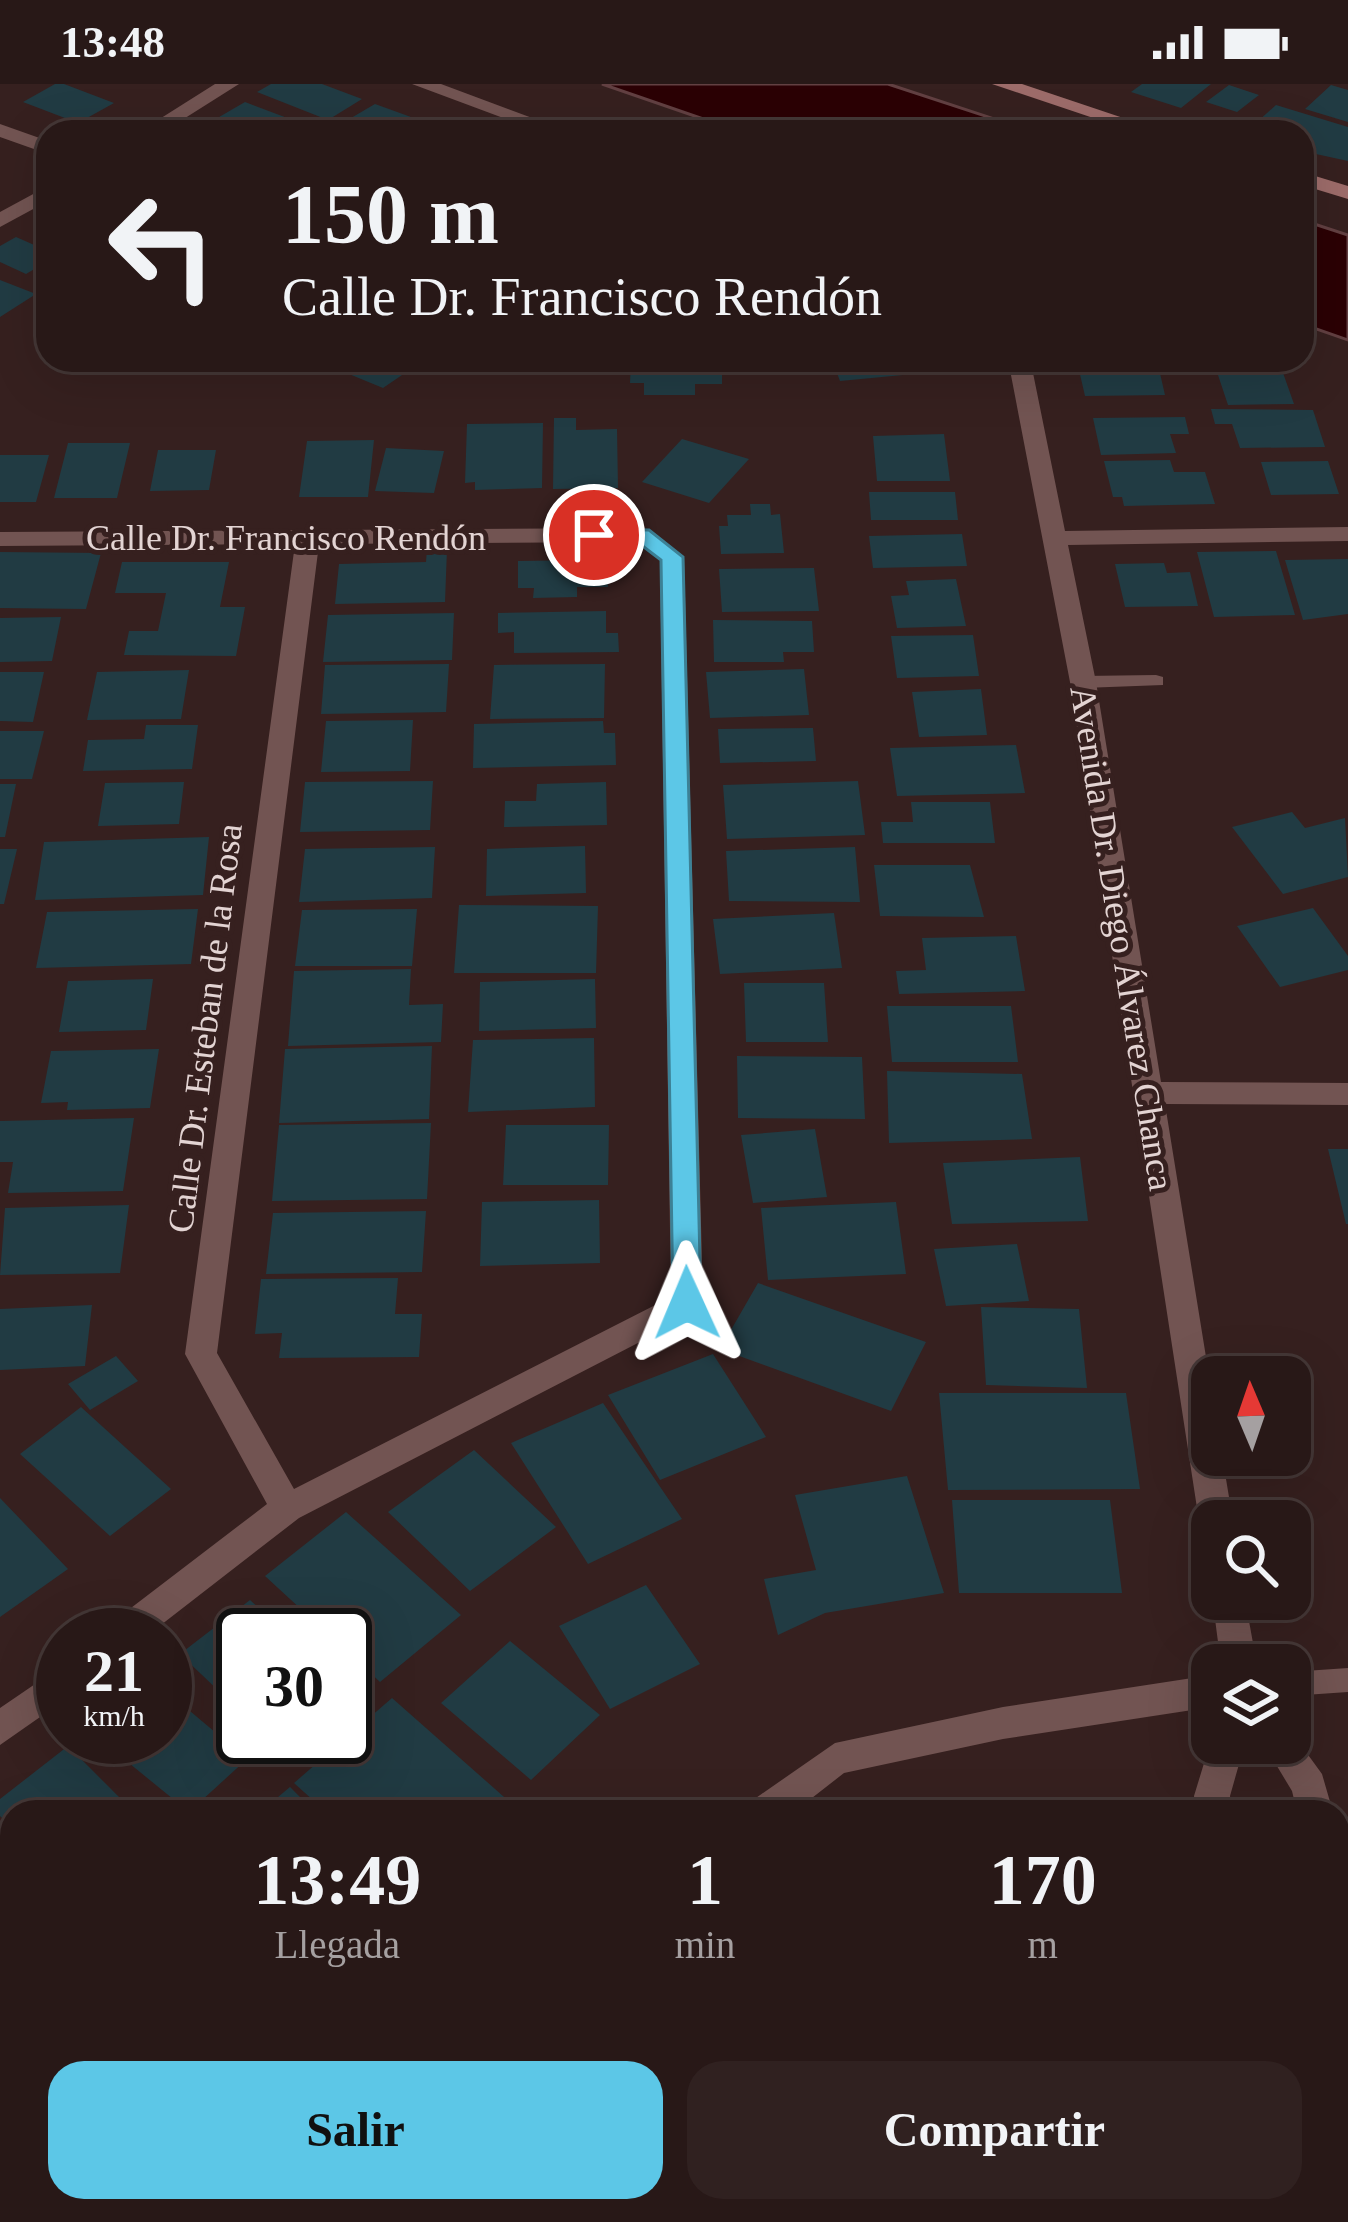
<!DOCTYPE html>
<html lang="es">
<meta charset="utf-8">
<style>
body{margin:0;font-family:"Times New Roman",serif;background:#302120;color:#f1f3f6;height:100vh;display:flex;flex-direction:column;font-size:45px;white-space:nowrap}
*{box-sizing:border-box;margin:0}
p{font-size:39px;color:#a5a0a1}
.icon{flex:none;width:66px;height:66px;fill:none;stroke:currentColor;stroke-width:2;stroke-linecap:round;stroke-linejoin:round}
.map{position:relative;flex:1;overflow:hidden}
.sheet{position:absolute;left:0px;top:1716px;width:1350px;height:423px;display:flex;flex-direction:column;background:#281817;border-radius:36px 36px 0 0;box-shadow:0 12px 48px #0002,0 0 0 3px #443736}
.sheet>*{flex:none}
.top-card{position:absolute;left:36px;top:36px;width:1278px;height:252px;border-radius:36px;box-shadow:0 12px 48px #0002,0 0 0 3px #443736;background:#281817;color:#f1f3f6;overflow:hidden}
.needle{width:78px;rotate:358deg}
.controls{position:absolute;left:1191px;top:1272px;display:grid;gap:24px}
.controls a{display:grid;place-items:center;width:120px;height:120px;border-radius:24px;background:#281817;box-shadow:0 12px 48px #0002,0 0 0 3px #443736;font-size:60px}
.speed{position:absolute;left:36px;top:1524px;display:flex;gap:24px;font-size:60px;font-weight:700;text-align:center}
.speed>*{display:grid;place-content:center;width:156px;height:156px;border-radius:50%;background:#281817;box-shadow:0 12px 48px #0002,0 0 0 3px #443736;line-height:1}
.speed small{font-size:30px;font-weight:400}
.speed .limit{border:6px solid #111;border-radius:18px;background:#fff;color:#111}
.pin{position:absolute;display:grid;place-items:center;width:102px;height:102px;color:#fff;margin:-51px;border:6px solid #fff;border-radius:50%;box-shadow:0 3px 12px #0007}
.me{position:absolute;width:132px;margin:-66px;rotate:359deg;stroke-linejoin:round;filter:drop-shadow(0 0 9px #0008)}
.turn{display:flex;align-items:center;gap:42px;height:252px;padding:0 48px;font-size:54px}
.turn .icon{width:156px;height:156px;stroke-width:2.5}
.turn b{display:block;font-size:84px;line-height:102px}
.eta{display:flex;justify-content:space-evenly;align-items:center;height:204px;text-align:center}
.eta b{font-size:72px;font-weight:800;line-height:84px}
.button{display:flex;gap:24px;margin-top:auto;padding:24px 48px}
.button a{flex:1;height:138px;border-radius:36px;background:#5cc7e7;color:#111;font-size:48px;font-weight:800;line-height:138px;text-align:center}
.button a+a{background:#302120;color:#f1f3f6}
.status{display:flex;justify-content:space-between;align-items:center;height:84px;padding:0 60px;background:#281817;direction:ltr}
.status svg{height:33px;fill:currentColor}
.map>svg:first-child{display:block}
.water{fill:#2b0004;stroke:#624042;stroke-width:3}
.building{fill:#213b43}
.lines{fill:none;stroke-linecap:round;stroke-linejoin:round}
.lane{fill:#725452;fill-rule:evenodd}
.street{fill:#725452;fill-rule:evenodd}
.secondary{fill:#9d6c6a;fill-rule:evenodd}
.route{fill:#5cc7e7;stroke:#3c8196;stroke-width:3}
.labels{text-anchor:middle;stroke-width:10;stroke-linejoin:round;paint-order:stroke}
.street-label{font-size:36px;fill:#e3d4d3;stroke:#36201f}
</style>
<div class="status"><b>13:48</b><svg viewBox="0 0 49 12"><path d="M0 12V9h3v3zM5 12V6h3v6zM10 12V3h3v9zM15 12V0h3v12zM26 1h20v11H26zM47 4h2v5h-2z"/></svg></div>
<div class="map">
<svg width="1348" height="2138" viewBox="0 0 1348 2138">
<rect width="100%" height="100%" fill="#36201f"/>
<!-- water -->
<path class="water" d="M602 0H888L1034 48H741Z
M1302 136 1348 151V256L1302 240Z"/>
<!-- building -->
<path class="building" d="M55 0H64L114 19 78 39 23 18Z
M271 0H322L362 15 328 36 257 8Z
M1142 0H1211L1181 24 1131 8Z
M1229 1 1259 11 1237 28 1206 18Z
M1331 1 1348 6V38L1305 25Z
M245 18 314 44 227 48 207 40Z
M375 20 411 33 386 48H327Z
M1276 21 1348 43V77L1302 67V48H1246Z
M16 153 48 167V177L26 190 0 178V162Z
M0 196 36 210 0 233Z
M342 276H424L383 304 332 283Z
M631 276H722V300H695V311H644V299H630Z
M832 276H918L924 289 840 297Z
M1159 285 1165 311 1085 312 1079 286Z
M1282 286 1294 320 1228 321 1217 288Z
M1211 325 1313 326 1325 363 1240 364 1232 340H1215Z
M1185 333 1189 350H1170L1176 369 1101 371 1093 334Z
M554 334H576V346L617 345 618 404 553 405Z
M543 339 542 404 475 406V398L465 399 467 340Z
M944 350 950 397H877L873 352Z
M682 355 749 375 709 419 642 398Z
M374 356 368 413H299L307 357Z
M68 359H130L117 414H54Z
M386 364 444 367 434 409 375 407Z
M158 366H216L209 406 150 407Z
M0 371H49L36 418H0Z
M1170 376 1174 388H1205L1215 420 1124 422 1122 413H1113L1104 377Z
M1328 377 1339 410 1271 411 1261 378Z
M869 408H955L958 436H871Z
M750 420H770L771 431 780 430 784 469 721 470 719 442H728L727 431H751Z
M962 450 967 482 873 484 869 452Z
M427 465H447L445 518 335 520 339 480 426 478Z
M1276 467 1295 531 1214 533 1197 468Z
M0 468 101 469 86 525 0 524Z
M1348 475V530L1303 536 1285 476Z
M590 476V481H608V503H577V513L533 514 534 504H518V477Z
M122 478H229L220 523H245L236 572 124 571 129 547H158L166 509H115Z
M1164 479 1167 489 1190 488 1198 522 1125 523 1115 480Z
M814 484 819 527 722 528 719 485Z
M956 495 966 542 897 544 891 512 909 511 906 497Z
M606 527V549H618L619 568 514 569V548L498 549V529Z
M454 529 452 576 323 578 328 531Z
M61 533 52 577 0 578V534Z
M713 536 812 537 814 568H783L784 578H714Z
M973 551 979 592 897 594 891 552Z
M449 580 446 628 321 630 325 581Z
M605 580 604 634 490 635 494 581Z
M804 585 809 631 710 634 706 588Z
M189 586 181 635 87 636 97 588Z
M0 588H44L33 638 0 637Z
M981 605 987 651 919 653 912 608Z
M413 636 410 687 321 688 326 637Z
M603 637 604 649H615L616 681 473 684 474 640Z
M146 641H198L192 685 83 687 88 656 144 655Z
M813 644 816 677 720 679 718 645Z
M0 647H44L32 695H0Z
M1016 661 1025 709 897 712 890 664Z
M433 697 430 746 300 748 305 698Z
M858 697 865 751 727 755 723 701Z
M184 698 179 740 98 742 105 699Z
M606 698 607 741 504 743 505 717H536L537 700Z
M0 700H16L5 753H0Z
M911 718H990L995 759H883L881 738H913Z
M1292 728 1305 744 1345 734 1348 793 1283 810 1232 743Z
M209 753 203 811 35 816 44 758Z
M585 762 586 809 486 812 487 765Z
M435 763 432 814 299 818 305 765Z
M855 763 860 818 729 817 726 767Z
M0 765H17L4 820H0Z
M874 781H970L984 833 880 832Z
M459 821 598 822 596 889H454Z
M1313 824 1348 872V886L1280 903 1237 842Z
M198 825 191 880 36 884 47 828Z
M417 825 412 882H295L302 826Z
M834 829 842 884 720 890 713 835Z
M1016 852 1025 907 899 910 896 887 926 886 922 854Z
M411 885 409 921 443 920 441 958 288 962 294 887Z
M153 895 146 946 59 948 68 897Z
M595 895 596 944 479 947 480 898Z
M744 899H824L828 958H746Z
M887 922H1011L1018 978H892Z
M594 954 595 1023 468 1028 473 956Z
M432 962 429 1035 279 1039 285 965Z
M159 965 150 1024 67 1026 68 1018 41 1019 51 967Z
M737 972 862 973 865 1035 738 1034Z
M887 987 1022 990 1032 1055 889 1059Z
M134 1034 123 1107 8 1109 13 1078H0V1037Z
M431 1039 427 1115 272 1117 279 1041Z
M506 1041H609L608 1101H503Z
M815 1045 827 1113 753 1119 741 1051Z
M1328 1065H1348V1140H1346Z
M1080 1073 1088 1137 952 1140 943 1079Z
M599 1116 600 1179 480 1182 482 1118Z
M896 1118 906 1190 768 1196 761 1124Z
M129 1121 120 1189 0 1191 5 1124Z
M426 1127 422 1188 266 1190 273 1129Z
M1017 1160 1029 1217 946 1222 934 1165Z
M398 1194 395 1230H422L419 1273 279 1274 282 1249 255 1250 261 1195Z
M758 1199 926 1258 891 1327 720 1265Z
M92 1221 85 1282 0 1286V1225Z
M981 1223 1079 1225 1087 1304 986 1301Z
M713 1270 766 1353 660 1396 608 1311Z
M116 1272 138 1297 90 1326 68 1300Z
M939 1309H1126L1140 1405 948 1406Z
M603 1319 682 1435 588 1480 511 1359Z
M81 1323 171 1405 110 1452 20 1370Z
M474 1366 556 1443 470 1507 388 1428Z
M907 1392 944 1509 825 1529 778 1551 764 1495 816 1486 795 1411Z
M0 1414 68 1485 0 1533Z
M952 1416H1110L1122 1509H959Z
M346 1428 461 1531 380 1598 345 1565V1551H329L265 1492Z
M646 1501 700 1580 610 1625 559 1542Z
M250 1516 289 1551H243V1630L180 1570Z
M510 1557 600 1631 531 1696 441 1619Z
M165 1606 247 1675 189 1728 97 1653H165Z
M392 1614 512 1720 503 1728H326L294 1699Z
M68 1662 134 1728H12V1744L0 1732V1715Z
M290 1703 315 1728H260Z
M0 1780 12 1792V1869L0 1879Z
M12 1987V2042L0 2027V1997Z
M392 2127H415L426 2138H380Z
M764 2127H919L923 2138H767Z
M1026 2127H1141L1142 2138H1027Z"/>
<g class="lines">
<!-- lane -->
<path class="lane" d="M1156 591 1163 593V601L1083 604 1073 598 1083 592Z
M1348 1584V1608L1290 1612V1588Z"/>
<!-- street -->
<path class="street" d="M215 0H239L163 48H139Z
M412 0H441L570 48H541Z
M0 40 48 57V70L0 53Z
M48 102V117L0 143V128Z
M1002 276H1025L1032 284 1065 447 1348 443V457L1068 461 1096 598 1161 998 1348 999V1021L1165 1020 1212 1310V1371H1222L1233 1437H1212V1450L1199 1437 1070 598 1010 286Z
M641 444 684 473 703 1219 698 1228 299 1434 148 1551H105L110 1540 267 1420 185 1270 295 460 0 462V448ZM636 458 660 476 671 1213 294 1405 217 1269 319 460Z
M1212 1512 1245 1515 1257 1581H1221Z
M63 1581V1617L0 1661V1624Z
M1212 1591V1623L1003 1655 844 1689 794 1728H748L753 1716 835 1659 1003 1623Z
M1290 1646 1322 1690 1333 1728H1297L1292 1707 1263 1659H1290Z
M1212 1653V1659H1245L1230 1712 1232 1728H1196L1194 1712Z
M1338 1828 1348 1832V1915L1338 1911Z
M241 2127H290L286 2138H237Z
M613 2127H660L664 2138H617Z
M1251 2127H1291L1293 2138H1253Z"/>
<!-- secondary -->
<path class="secondary" d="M992 0H1022L1165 48H1135Z
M1302 88 1348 102V115L1302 101Z"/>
</g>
<!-- route -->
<path class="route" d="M594 445 649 446 683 473 701 1219 687 1230 673 1219 661 476 636 457 586 456 583 451Z"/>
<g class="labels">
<!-- street labels -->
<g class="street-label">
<text x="286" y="466">Calle Dr. Francisco Rendón</text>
<text transform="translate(1123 854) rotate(81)" y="13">Avenida Dr. Diego Álvarez Chanca</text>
<text transform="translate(204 944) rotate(-83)" y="13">Calle Dr. Esteban de la Rosa</text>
</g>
</g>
</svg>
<div class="controls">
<a><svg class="needle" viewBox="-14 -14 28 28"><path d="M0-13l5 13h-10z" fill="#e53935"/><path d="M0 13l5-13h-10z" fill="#a5a0a1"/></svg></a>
<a><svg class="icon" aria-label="search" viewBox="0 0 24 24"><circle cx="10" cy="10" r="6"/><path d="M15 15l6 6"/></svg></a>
<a><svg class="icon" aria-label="layers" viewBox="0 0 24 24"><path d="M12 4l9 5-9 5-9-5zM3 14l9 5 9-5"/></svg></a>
</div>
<div class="speed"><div>21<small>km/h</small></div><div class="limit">30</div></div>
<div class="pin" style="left:594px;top:451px;background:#d93025"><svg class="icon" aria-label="arrive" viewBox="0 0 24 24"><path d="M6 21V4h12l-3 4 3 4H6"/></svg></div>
<svg class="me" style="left:687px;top:1219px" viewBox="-20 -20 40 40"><path d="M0-17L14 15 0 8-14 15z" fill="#5cc7e7" stroke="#fff" stroke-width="4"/></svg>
<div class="top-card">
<div class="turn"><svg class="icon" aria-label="left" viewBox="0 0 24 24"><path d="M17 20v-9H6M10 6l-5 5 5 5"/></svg><div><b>150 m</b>Calle Dr. Francisco Rendón</div></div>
</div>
<section class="sheet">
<div class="eta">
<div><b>13:49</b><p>Llegada</p></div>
<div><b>1</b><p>min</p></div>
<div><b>170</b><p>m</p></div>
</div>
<div class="button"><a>Salir</a><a>Compartir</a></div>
</section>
</div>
